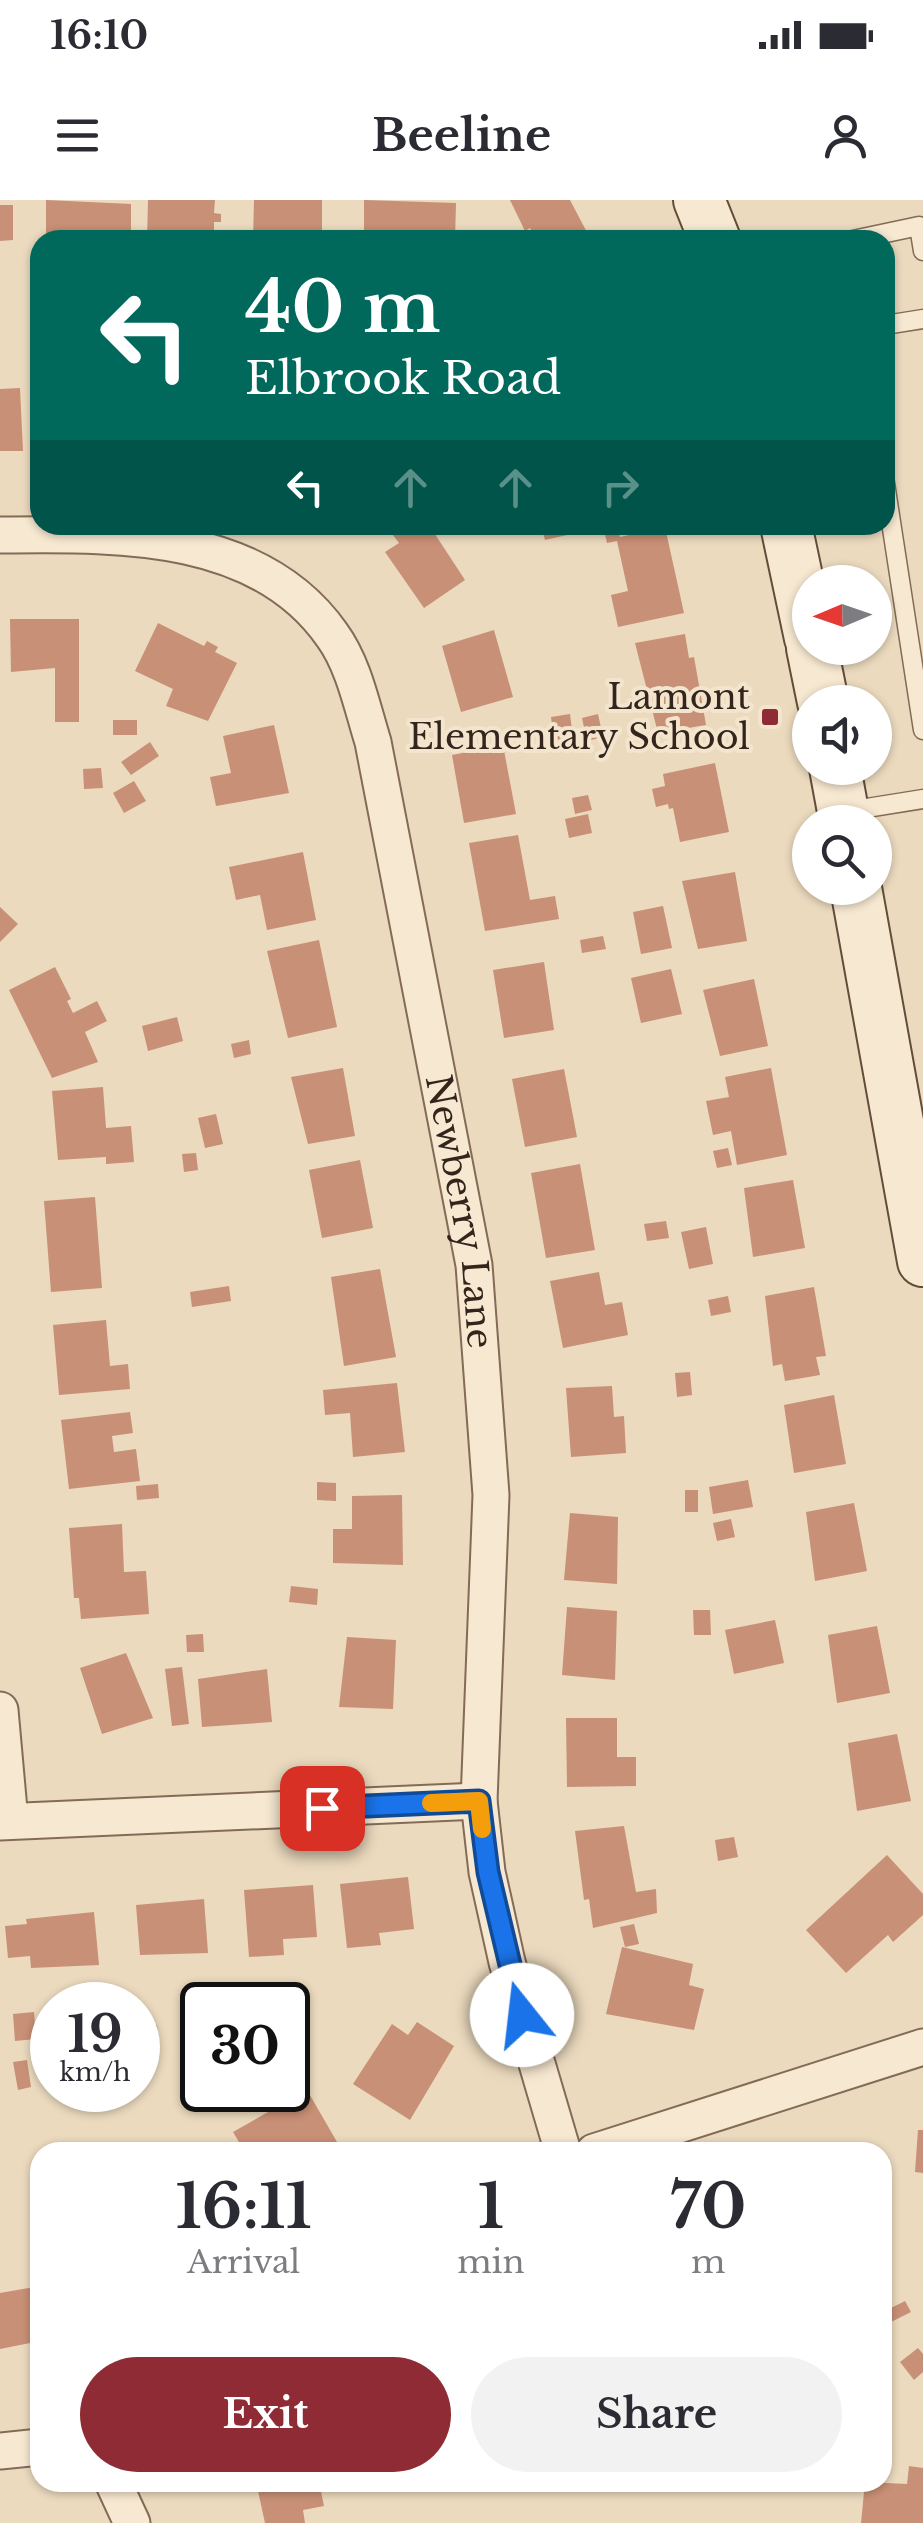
<!DOCTYPE html>
<style>
body{margin:0;font-family:"Libre Baskerville",serif;background:#f2f2f3;color:#2b2b33;height:100vh;display:flex;flex-direction:column;font-size:38px;white-space:nowrap}
*{box-sizing:border-box;margin:0}
p{font-size:32px;color:#7c7c81}
.icon{flex:none;width:55px;height:55px;fill:none;stroke:currentColor;stroke-width:2;stroke-linecap:round;stroke-linejoin:round}
.map{position:relative;flex:1;overflow:hidden}
.sheet{position:absolute;left:30px;top:1942px;width:862px;height:350px;display:flex;flex-direction:column;background:#fff;border-radius:30px;box-shadow:0 2px 8px #0004}
.sheet>*{flex:none}
.hud{position:absolute;left:30px;top:30px;width:865px;height:305px;border-radius:30px;box-shadow:0 2px 8px #0004;background:#00695c;color:#fff;overflow:hidden}
.needle{width:65px;rotate:268deg}
.tools{position:absolute;left:792px;top:365px;display:grid;gap:20px}
.tools a{display:grid;place-items:center;width:100px;height:100px;border-radius:50%;background:#fff;box-shadow:0 2px 8px #0004;font-size:50px}
.speed{position:absolute;left:30px;top:1782px;display:flex;gap:20px;font-size:50px;font-weight:700;text-align:center}
.speed>*{display:grid;place-content:center;width:130px;height:130px;border-radius:50%;background:#fff;box-shadow:0 2px 8px #0004;line-height:1}
.speed small{font-size:25px;font-weight:400}
.speed .limit{border:5px solid #111;border-radius:15px;background:#fff;color:#111}
.pin{position:absolute;display:grid;place-items:center;width:85px;height:85px;color:#fff;margin:-42px;border-radius:20px;box-shadow:0 5px 15px #0006}
.me{position:absolute;width:110px;margin:-55px;rotate:344deg;stroke-linejoin:round;filter:drop-shadow(0 0 8px #0008)}
.turn{display:flex;align-items:center;gap:35px;height:210px;padding:0 50px;font-size:45px}
.turn .icon{width:130px;height:130px;stroke-width:2.5}
.turn b{display:block;font-size:70px;line-height:85px}
.lanes{display:flex;align-items:center;height:95px;padding:0 50px;background:#0003;justify-content:center;gap:50px;direction:ltr}
.lanes .off{opacity:.35}
.eta{display:flex;justify-content:space-evenly;align-items:center;height:170px;text-align:center}
.eta b{font-size:60px;font-weight:800;line-height:70px}
.action{display:flex;gap:20px;margin-top:auto;padding:20px 50px}
.action a{flex:1;height:115px;border-radius:60px;background:#8f2b35;color:#fff;font-size:40px;font-weight:800;line-height:115px;text-align:center}
.action a+a{background:#f2f2f3;color:#2b2b33}
.status{display:flex;justify-content:space-between;align-items:center;height:70px;padding:0 50px;background:#fff;direction:ltr}
.status svg{height:28px;fill:currentColor}
header{display:flex;justify-content:space-between;align-items:center;height:130px;padding:0 50px;background:#fff;font-size:45px;font-weight:800}
.map>svg:first-child{display:block}
.building{fill:#c89076}
.lines{fill:none;stroke-linecap:round;stroke-linejoin:round}
.service-casing{stroke:#836b58;stroke-width:21}
.minor-casing{stroke:#836b58;stroke-width:39}
.secondary-casing{stroke:#644c3b;stroke-width:54}
.service{stroke:#f7e8d1;stroke-width:18}
.minor{stroke:#f7e8d1;stroke-width:35}
.secondary{stroke:#f7e8d1;stroke-width:50}
.route-casing{stroke:#114b97;stroke-width:25}
.route{stroke:#1a73e8;stroke-width:18}
.slow{stroke:#f59e0b;stroke-width:18}
.poi-dot{fill:#8f2b35;stroke:#f3e5cd;stroke-width:4}
.labels{text-anchor:middle;stroke-width:8;stroke-linejoin:round;paint-order:stroke}
.poi-label{font-size:35px;fill:#33251c;stroke:#f3e5cd;text-anchor:end}
.street-label{font-size:35px;fill:#33251c;stroke:#f3e5cd}
</style>
<div class="status"><b>16:10</b><svg viewBox="0 0 49 12"><path d="M0 12V9h3v3zM5 12V6h3v6zM10 12V3h3v9zM15 12V0h3v12zM26 1h20v11H26zM47 4h2v5h-2z"/></svg></div>
<header><svg class="icon" aria-label="menu" viewBox="0 0 24 24"><path d="M4 6h16M4 12h16M4 18h16"/></svg>Beeline<svg class="icon" aria-label="person" viewBox="0 0 24 24"><circle cx="12" cy="8" r="4"/><path d="M4 21q1-7 8-7t8 7"/></svg></header>
<div class="map">
<svg width="923" height="2323" viewBox="0 0 923 2323">
<rect width="100%" height="100%" fill="#ebdabe"/>
<!-- building -->
<path class="building" d="M46 0 131 4V40H46Z
M148 0H215L214 13 221 14V22H214V40H147Z
M254 0H322V40H253Z
M364 0 456 3 455 40H364Z
M510 0H570L591 40H536L530 28 525 31Z
M0 5H13V40L0 41Z
M20 188 23 251H0V189Z
M429 325 465 380 424 408 385 352 399 343 393 335 405 328 410 335Z
M541 325H574L576 333 545 340Z
M617 326 620 337 665 327 684 413 618 427 611 395 628 391 617 341 607 343 604 330Z
M10 419H79V522H55V468L11 472Z
M158 423 204 446 207 441 218 447 215 452 237 463 208 521 166 506 173 489 135 471Z
M494 430 513 497 461 512 442 446Z
M685 434 689 458 694 457 706 525 658 533 635 443Z
M570 514 573 538 554 540 551 517Z
M598 514 603 537 587 541 582 518Z
M113 520H137V535H113Z
M274 525 289 593 216 606 210 577 231 573 223 536Z
M150 542 159 556 131 575 121 562Z
M503 545 516 614 464 623 452 555Z
M715 563 729 632 680 642 673 608 669 609 668 604 656 607 652 589 665 586 663 574Z
M101 568 103 588 84 589 83 569Z
M134 581 146 601 124 613 113 593Z
M588 595 592 610 575 614 572 598Z
M588 614 592 633 569 638 565 619Z
M518 635 530 700 555 696 559 719 485 731 469 643Z
M303 652 316 720 267 730 260 695 236 700 229 667Z
M735 672 747 741 698 749 682 681Z
M663 706 672 748 641 754 633 712Z
M0 707 18 724 0 742Z
M603 736 606 749 582 753 580 740Z
M319 740 337 827 288 838 267 751Z
M544 762 554 830 504 838 493 770Z
M55 767 71 799 67 801 73 813 97 801 107 821 85 832 98 862 52 878 9 790Z
M671 769 682 814 641 823 631 778Z
M754 779 768 846 720 856 703 790Z
M177 817 183 841 148 851 142 826Z
M249 840 251 854 234 858 231 844Z
M343 868 355 936 308 944 291 877Z
M771 868 787 955 737 965 731 931 713 935 706 901 729 897 725 877Z
M564 869 577 937 525 947 512 879Z
M103 887 106 928 131 926 134 962 106 964V957L58 960 52 891Z
M216 914 223 944 205 948 198 918Z
M728 948 732 965 717 968 713 951Z
M196 953 198 970 184 972 182 954Z
M360 960 373 1028 322 1038 309 970Z
M580 964 595 1050 546 1058 531 973Z
M793 980 805 1048 753 1057 744 988Z
M95 997 102 1088 51 1092 44 1001Z
M666 1021 669 1038 647 1041 644 1024Z
M706 1027 713 1064 689 1069 681 1032Z
M380 1069 396 1157 344 1166 331 1077Z
M599 1072 605 1105 622 1102 628 1135 563 1148 550 1081Z
M229 1086 231 1101 192 1107 190 1092Z
M814 1087 826 1156 816 1157 820 1175 785 1181 782 1164 773 1166 765 1096Z
M728 1096 731 1112 711 1116 708 1100Z
M106 1120 110 1166 128 1164 130 1189 59 1195 53 1125Z
M690 1172 692 1195 677 1197 675 1173Z
M397 1183 405 1252 353 1257 350 1213 325 1215 323 1190Z
M612 1186 614 1217 624 1216 626 1253 571 1257 566 1188Z
M834 1195 846 1264 794 1273 784 1205Z
M130 1212 133 1233 112 1236 114 1252 136 1249 140 1281 69 1289 61 1220Z
M748 1280 753 1307 713 1314 709 1287Z
M317 1282 336 1283V1301L317 1300Z
M158 1284 159 1298 137 1300 136 1286Z
M685 1290H698V1312H685Z
M402 1295 403 1365 333 1363V1329H352V1296Z
M854 1303 867 1371 815 1381 806 1312Z
M570 1313 618 1317 617 1384 564 1380Z
M731 1319 735 1337 717 1341 713 1323Z
M122 1324 124 1372 146 1371 149 1414 81 1419 79 1398H74L69 1328Z
M291 1386 318 1389 317 1405 289 1402Z
M567 1407 617 1411 615 1480 562 1475Z
M693 1410H710L711 1435H694Z
M775 1420 784 1463 734 1474 725 1430Z
M877 1426 890 1493 837 1503 828 1435Z
M203 1434 204 1452H187L186 1435Z
M347 1437 396 1440 393 1509 339 1507Z
M126 1453 153 1518 102 1534 80 1468Z
M182 1467 189 1524 172 1526 165 1469Z
M267 1469 272 1522 202 1527 198 1479Z
M566 1518H617V1557H636V1586L567 1587Z
M897 1534 911 1601 857 1611 848 1543Z
M624 1626 636 1692 656 1689 657 1713 593 1728 589 1699 584 1700 575 1631Z
M734 1637 738 1657 718 1661 715 1640Z
M887 1655 923 1694V1715L893 1742 888 1735 846 1773 806 1730Z
M408 1677 414 1729 379 1733 381 1745 347 1748 340 1684Z
M313 1685 317 1737 283 1739 284 1755 249 1757 244 1690Z
M204 1699 208 1753 140 1755 136 1705Z
M94 1712 99 1765 31 1768 30 1756 8 1758 5 1726 27 1724 26 1719Z
M634 1724 639 1744 625 1747 620 1727Z
M622 1747 693 1764 689 1785 704 1789 694 1830 606 1814Z
M34 1812 36 1839 15 1841 13 1814Z
M417 1822 454 1846 410 1920 353 1884 392 1824 408 1835Z
M157 1825 160 1849 146 1851 143 1827Z
M296 1826 304 1844 289 1850 288 1830Z
M27 1860 31 1887 18 1890 13 1862Z
M307 1890 337 1942 319 1952H245L233 1932Z
M918 1930H923V1973L915 1972Z
M40 2086V2141L0 2149V2093Z
M905 2101 911 2112 891 2122 885 2111Z
M918 2148 923 2154V2172L914 2180 900 2162Z
M909 2266 923 2268V2323H861L865 2282 907 2284Z
M256 2282H319L324 2306 303 2310 305 2323H265Z"/>
<g class="lines">
<!-- service casing -->
<g class="service-casing">
<path id="service" d="M853 40 919 26 923 51
M885 125 923 119
M885 283 923 530
M848 611 923 599"/>
</g>
<!-- minor casing -->
<g class="minor-casing">
<g id="minor">
<path id="s1" d="M0 335C113 334 258 329 332 435 354 465 362 507 373 542L474 1065 491 1295 479 1601 487 1672 507 1762 563 1952"/>
<path d="M0 1510 10 1621"/>
<path d="M0 1622 479 1601"/>
<path d="M594 1952 923 1847"/>
<path d="M0 2251 40 2247"/>
<path d="M113 2282 132 2323"/>
</g>
</g>
<!-- secondary casing -->
<g class="secondary-casing">
<path id="secondary" d="M699 0 715 40
M786 325 810 438
M812 448 823 502
M835 568 845 622
M856 688 923 1061"/>
</g>
<!-- service -->
<use href="#service" class="service"/>
<!-- minor -->
<use href="#minor" class="minor"/>
<!-- secondary -->
<use href="#secondary" class="secondary"/>
</g>
<g class="lines">
<!-- route casing -->
<g class="route-casing">
<path id="route" d="M322 1608 479 1601 488 1672 522 1815"/>
</g>
<!-- route -->
<use href="#route" class="route"/>
<!-- slow -->
<path class="slow" d="M431 1603 479 1601 482 1629"/>
</g>
<!-- markers -->
<rect class="poi-dot" x="760" y="507" width="20" height="20" rx="5"/>
<g class="labels">
<!-- poi labels -->
<g class="poi-label">
<text x="750" y="509">Lamont<tspan x="750" dy="40">Elementary School</tspan></text>
</g>
<!-- street labels -->
<g class="street-label">
<text dy="12" stroke="none"><textPath href="#s1" startOffset="955">Newberry Lane</textPath></text>
</g>
</g>
</svg>
<div class="tools">
<a><svg class="needle" viewBox="-14 -14 28 28"><path d="M0-13l5 13h-10z" fill="#e53935"/><path d="M0 13l5-13h-10z" fill="#7c7c81"/></svg></a>
<a><svg class="icon" aria-label="sound" viewBox="0 0 24 24"><path d="M4 9h4l5-4v14l-5-4H4zM17 9q2 3 0 6"/></svg></a>
<a><svg class="icon" aria-label="search" viewBox="0 0 24 24"><circle cx="10" cy="10" r="6"/><path d="M15 15l6 6"/></svg></a>
</div>
<div class="speed"><div>19<small>km/h</small></div><div class="limit">30</div></div>
<div class="pin" style="left:322px;top:1608px;background:#d93025"><svg class="icon" aria-label="arrive" viewBox="0 0 24 24"><path d="M6 21V4h12l-3 4 3 4H6"/></svg></div>
<svg class="me" style="left:522px;top:1815px" viewBox="-20 -20 40 40"><circle r="19" fill="#fff"/><path d="M0-13L10 11 0 6-10 11z" fill="#1a73e8"/></svg>
<div class="hud">
<div class="turn"><svg class="icon" aria-label="left" viewBox="0 0 24 24"><path d="M17 20v-9H6M10 6l-5 5 5 5"/></svg><div><b>40 m</b>Elbrook Road</div></div>
<div class="lanes"><svg class="icon" aria-label="left" viewBox="0 0 24 24"><path d="M17 20v-9H6M10 6l-5 5 5 5"/></svg><svg class="icon off" aria-label="ahead" viewBox="0 0 24 24"><path d="M12 20V5M6 11l6-6 6 6"/></svg><svg class="icon off" aria-label="ahead" viewBox="0 0 24 24"><path d="M12 20V5M6 11l6-6 6 6"/></svg><svg class="icon off" aria-label="right" viewBox="0 0 24 24"><path d="M7 20v-9h11M14 6l5 5-5 5"/></svg></div>
</div>
<section class="sheet">
<div class="eta">
<div><b>16:11</b><p>Arrival</p></div>
<div><b>1</b><p>min</p></div>
<div><b>70</b><p>m</p></div>
</div>
<div class="action"><a>Exit</a><a>Share</a></div>
</section>
</div>
